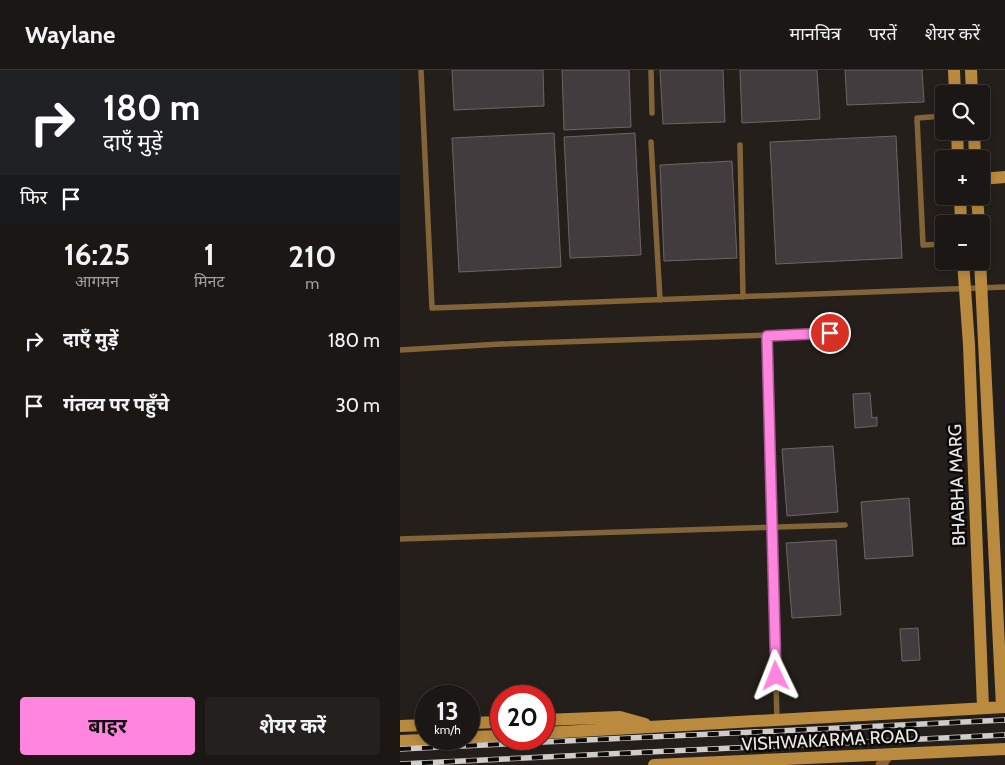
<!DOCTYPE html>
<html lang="hi">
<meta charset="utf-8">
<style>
body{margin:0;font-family:Cabin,"Noto Sans Devanagari",sans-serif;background:#24201d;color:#f1f3f6;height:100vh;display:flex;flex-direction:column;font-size:19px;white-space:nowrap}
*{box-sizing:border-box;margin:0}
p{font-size:16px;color:#a09fa0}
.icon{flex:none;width:28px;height:28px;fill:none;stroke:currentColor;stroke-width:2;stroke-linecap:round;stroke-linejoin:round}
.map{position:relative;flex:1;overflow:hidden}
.panel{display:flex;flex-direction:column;background:#1b1714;width:400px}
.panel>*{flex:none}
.hud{background:#202124;color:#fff;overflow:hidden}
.controls{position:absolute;left:535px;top:15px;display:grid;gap:10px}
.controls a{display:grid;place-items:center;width:55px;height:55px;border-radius:5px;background:#1b1714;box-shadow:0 2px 8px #0003,0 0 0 1px #393634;font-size:25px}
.speed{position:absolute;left:15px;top:615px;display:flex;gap:10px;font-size:25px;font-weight:700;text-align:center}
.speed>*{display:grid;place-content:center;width:65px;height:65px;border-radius:50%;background:#1b1714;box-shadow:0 2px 8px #0003,0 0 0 1px #393634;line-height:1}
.speed small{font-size:12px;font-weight:400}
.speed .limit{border:8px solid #d22;background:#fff;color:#111}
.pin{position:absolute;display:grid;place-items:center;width:42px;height:42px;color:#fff;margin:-21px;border:2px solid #fff;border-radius:50%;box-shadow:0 1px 5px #0007}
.me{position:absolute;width:55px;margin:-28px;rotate:358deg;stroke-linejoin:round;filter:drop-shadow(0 0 4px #0008)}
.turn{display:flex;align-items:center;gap:18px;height:105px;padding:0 20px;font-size:22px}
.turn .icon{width:65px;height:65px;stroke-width:2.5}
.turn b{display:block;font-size:35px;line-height:42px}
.then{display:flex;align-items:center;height:48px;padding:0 20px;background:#0003;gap:10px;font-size:19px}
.eta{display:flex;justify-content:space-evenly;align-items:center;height:85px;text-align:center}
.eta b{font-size:30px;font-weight:700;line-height:35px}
.primary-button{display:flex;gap:10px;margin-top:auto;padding:10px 20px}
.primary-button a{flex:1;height:58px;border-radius:5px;background:#ff85de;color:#111;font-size:20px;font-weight:700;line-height:58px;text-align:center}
.primary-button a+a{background:#24201d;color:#f1f3f6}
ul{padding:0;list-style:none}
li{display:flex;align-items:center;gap:15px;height:65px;padding:0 20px}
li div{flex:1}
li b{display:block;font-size:19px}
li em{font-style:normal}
header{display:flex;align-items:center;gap:30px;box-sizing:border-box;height:70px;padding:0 25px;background:#1b1714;border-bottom:1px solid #393634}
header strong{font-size:24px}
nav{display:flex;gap:28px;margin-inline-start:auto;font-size:18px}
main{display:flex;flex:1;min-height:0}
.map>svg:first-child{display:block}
.building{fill:#433c3e;stroke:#6c6567}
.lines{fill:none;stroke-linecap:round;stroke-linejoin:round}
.lane{stroke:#826438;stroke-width:5.5}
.street{stroke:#826438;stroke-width:11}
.secondary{stroke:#ba8a3e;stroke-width:12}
.rail-casing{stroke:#d0ccc9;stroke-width:5.5}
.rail{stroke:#0c0a08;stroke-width:4;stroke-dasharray:11;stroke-linecap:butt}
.route-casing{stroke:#a65690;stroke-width:12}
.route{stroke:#ff85de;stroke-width:9}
.labels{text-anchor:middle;stroke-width:5;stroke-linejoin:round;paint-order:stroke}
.street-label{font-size:18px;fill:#ede9e6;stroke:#0c0a08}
</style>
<header>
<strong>Waylane</strong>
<nav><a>मानचित्र</a><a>परतें</a><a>शेयर करें</a></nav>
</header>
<main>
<section class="panel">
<div class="hud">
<div class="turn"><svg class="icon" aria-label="right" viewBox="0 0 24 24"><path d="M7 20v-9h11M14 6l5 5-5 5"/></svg><div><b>180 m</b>दाएँ मुड़ें</div></div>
<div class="then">फिर<svg class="icon" aria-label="arrive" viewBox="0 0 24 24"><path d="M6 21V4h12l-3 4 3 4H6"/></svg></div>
</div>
<div class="eta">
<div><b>16:25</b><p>आगमन</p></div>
<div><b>1</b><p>मिनट</p></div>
<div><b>210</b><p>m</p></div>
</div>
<ul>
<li><svg class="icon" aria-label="right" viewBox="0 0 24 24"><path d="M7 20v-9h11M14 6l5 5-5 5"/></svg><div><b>दाएँ मुड़ें</b></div><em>180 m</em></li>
<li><svg class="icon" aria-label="arrive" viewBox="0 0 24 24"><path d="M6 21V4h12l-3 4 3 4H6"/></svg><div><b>गंतव्य पर पहुँचे</b></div><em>30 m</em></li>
</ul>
<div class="primary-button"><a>बाहर</a><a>शेयर करें</a></div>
</section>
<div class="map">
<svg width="605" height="695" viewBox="0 0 605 695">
<rect width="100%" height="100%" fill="#241f1b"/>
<!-- building -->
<path class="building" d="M52 0H143L144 36 54 40Z
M162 0H229L231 57 164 60Z
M260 0H323L325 52 263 54Z
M340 0H417L420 49 342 53Z
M445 0H522L524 32 447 35Z
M154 63 161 197 59 202 52 68Z
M235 63 241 185 170 188 164 67Z
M496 66 502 188 376 194 370 72Z
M332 91 337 188 264 191 260 95Z
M470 323 472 348 477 347V356L455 358 453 324Z
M433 376 438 442 387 446 382 379Z
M509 428 513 486 465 489 461 432Z
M436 470 441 545 392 548 386 473Z
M518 558 520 590 502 591 500 559Z"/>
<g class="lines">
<!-- lane -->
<path class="lane" d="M21 0 32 238 605 217
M251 0 252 43
M544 46 517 48 523 175 544 174
M251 72 260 230
M340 75 343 227
M367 266 377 651
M0 280 101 274 429 263
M0 469 445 455"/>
<!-- street -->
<path class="street" d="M481 695 488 685"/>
<!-- secondary -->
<path class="secondary" d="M554 0 555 24
M571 0 572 24
M557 61 558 89
M574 61 575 89
M581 109 605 107
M560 126 561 154
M577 126 579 154
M563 191 569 275 583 638
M580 191 602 637
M144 650 220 647 245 654
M69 653 101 652
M0 656 26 655
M144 663 605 637
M69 667 101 666
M0 671 45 669
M254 695 605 679"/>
<!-- rail casing -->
<g class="rail-casing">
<path id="rail" d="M0 679 605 650
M0 694 605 665"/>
</g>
<!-- rail -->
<use href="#rail" class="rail"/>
</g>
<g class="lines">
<!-- route casing -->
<g class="route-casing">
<path id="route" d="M376 606 367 266 430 263"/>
</g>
<!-- route -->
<use href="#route" class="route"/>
</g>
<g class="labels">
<!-- street labels -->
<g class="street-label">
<text transform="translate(557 415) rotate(-92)" y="6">BHABHA MARG</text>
<text transform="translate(430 670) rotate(-3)" y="6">VISHWAKARMA ROAD</text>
</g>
</g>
</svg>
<div class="controls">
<a><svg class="icon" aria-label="search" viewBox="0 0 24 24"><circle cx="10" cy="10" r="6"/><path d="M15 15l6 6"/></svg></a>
<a>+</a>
<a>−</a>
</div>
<div class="speed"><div>13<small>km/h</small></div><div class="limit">20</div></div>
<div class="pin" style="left:430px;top:263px;background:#d93025"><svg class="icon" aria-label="arrive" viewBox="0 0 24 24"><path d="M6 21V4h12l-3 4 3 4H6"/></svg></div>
<svg class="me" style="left:376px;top:606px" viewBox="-20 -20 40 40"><path d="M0-17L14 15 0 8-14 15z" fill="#ff85de" stroke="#fff" stroke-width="4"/></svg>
</div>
</main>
